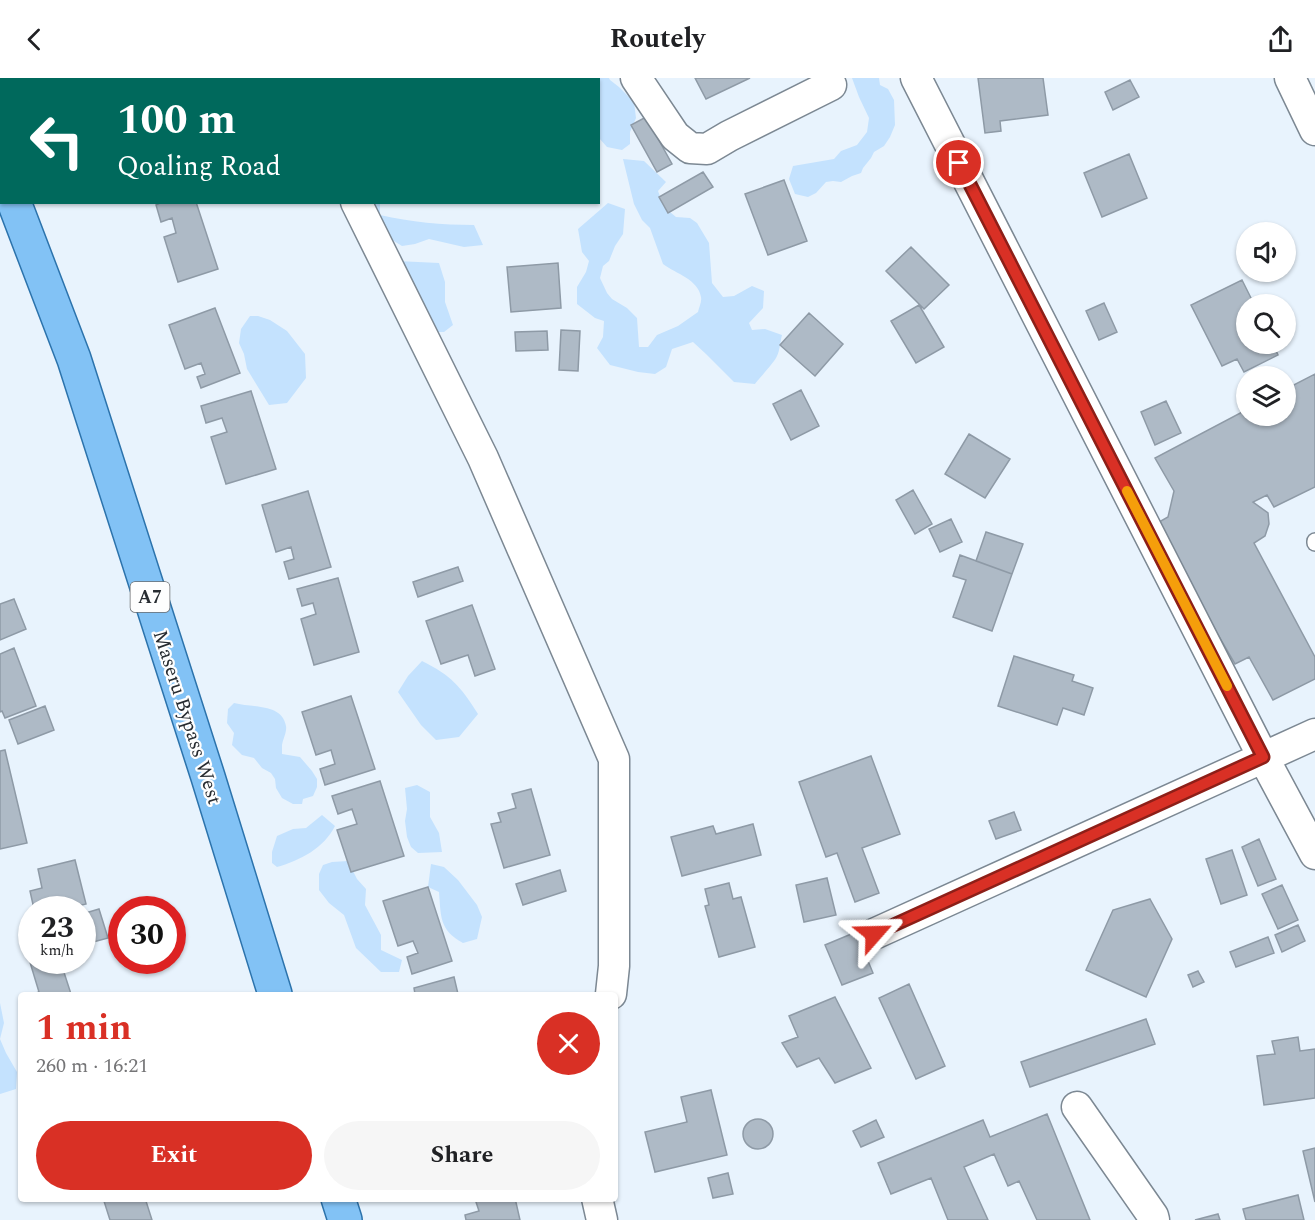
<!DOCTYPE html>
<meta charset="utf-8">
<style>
body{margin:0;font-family:Spectral,serif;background:#f6f6f6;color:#202124;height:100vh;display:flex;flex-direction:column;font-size:22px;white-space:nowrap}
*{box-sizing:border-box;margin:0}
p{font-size:20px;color:#757577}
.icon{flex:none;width:33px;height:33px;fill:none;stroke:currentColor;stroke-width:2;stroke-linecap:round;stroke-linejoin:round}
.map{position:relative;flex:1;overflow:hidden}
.details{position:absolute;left:18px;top:914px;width:600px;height:210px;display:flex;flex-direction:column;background:#fff;border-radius:6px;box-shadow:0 2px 4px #0004}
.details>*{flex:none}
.guide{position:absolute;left:0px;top:0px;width:600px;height:126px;box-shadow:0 2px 4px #0004;background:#00695c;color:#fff;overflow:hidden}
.buttons{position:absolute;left:1236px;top:144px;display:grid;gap:12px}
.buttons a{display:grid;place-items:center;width:60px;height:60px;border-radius:50%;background:#fff;box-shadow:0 2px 4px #0004;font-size:30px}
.speed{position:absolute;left:18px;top:818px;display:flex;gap:12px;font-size:30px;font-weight:700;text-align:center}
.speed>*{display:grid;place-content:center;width:78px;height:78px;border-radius:50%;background:#fff;box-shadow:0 2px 4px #0004;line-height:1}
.speed small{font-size:15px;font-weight:400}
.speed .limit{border:9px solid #d22;background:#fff;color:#111}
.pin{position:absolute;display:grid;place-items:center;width:51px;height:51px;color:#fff;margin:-26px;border:3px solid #fff;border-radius:50%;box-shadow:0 2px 6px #0007}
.me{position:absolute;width:66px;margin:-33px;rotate:65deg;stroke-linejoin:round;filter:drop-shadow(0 0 4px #0008)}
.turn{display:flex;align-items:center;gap:21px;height:126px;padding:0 18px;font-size:27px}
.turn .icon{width:78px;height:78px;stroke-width:2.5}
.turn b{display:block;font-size:42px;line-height:51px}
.round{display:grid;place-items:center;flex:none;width:63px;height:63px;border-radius:32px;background:#f6f6f6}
.head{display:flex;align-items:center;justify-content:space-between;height:102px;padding:0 18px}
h1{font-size:36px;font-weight:700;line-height:45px;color:#d93025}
.primary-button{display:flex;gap:12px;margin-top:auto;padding:12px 18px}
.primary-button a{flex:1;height:69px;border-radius:36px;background:#d93025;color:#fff;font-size:24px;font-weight:700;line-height:69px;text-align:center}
.primary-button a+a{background:#f6f6f6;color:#202124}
header{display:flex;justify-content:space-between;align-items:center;height:78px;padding:0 18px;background:#fff;font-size:27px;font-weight:700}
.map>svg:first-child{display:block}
.green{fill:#c4e2fe}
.building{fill:#aebac6;stroke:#8e9aa6;stroke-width:1.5}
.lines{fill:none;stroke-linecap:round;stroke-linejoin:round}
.lane-casing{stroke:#7c8893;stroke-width:18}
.street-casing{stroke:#7c8893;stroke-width:33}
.primary-casing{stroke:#2c73ac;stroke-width:36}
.lane{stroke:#fff;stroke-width:15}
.street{stroke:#fff;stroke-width:30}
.primary{stroke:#82c2f5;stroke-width:33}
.route-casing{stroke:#8d1f18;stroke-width:15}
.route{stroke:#d93025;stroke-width:10}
.slow{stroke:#f59e0b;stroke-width:10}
.labels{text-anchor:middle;stroke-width:4.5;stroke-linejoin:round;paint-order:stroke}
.shield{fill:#fefefe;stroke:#686b6e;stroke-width:1.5}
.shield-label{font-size:18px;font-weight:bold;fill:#272c31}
.street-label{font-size:20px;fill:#272c31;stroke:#fefefe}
</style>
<header><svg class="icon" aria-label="back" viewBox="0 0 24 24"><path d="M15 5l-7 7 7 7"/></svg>Routely<svg class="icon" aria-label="share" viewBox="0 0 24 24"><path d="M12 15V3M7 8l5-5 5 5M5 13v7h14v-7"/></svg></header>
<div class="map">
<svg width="1315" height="1142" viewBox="0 0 1315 1142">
<rect width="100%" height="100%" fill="#e8f3fd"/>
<!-- green -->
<path class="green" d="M570 0H609L610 2 619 9 634 24 636 40 630 54V66L622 72 607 69 599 60 598 2 573 1Z
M852 0H879L880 7 888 11 894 22 895 47 890 59 884 68 874 74 871 80 863 90 861 95 852 98 841 104 833 103 826 104 816 115 808 119 795 116 789 101 793 88 834 81 841 73 857 67 867 54 869 40 859 19Z
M623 81 644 83 666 104 658 113 664 129 676 139 690 140 697 145 709 165 712 205 723 219 734 218 752 208 764 213 763 230 749 245 752 252 765 251 782 257C780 264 780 272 777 278 776 282 759 301 755 306L734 304 706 276 693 264 672 271 666 289 655 296 638 294 610 287 597 270 603 259 604 243 595 240 577 226V209L586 194 589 183 582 174 578 151 608 125 625 131 623 156 615 168 609 183 603 188 600 200 607 215 612 221 627 230 637 240 639 269H648L657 257 678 248 698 234C699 229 702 224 701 219 698 201 676 196 663 186L650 150 642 142 634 126Z
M366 125H380V137C411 144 442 147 474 147L483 167 464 169 429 161 415 166 402 168 376 152Z
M397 183 439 185 445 204V224L453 247 444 254H433Z
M250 238H258L270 242 287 253 305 276 306 300 287 325 269 327 247 291 244 276 239 265 241 251Z
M422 583C452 598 460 608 478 636L459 659 436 662 421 647 398 614 408 598Z
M234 625C252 630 282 625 286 648 287 654 283 661 282 667 282 667 282 676 282 676L300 679 312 693 317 701V709L313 718 303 721 302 726H293L282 720 276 710 275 701 271 695 262 690 254 680 242 677 232 667 234 655 227 645 228 631Z
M417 707 430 714V739L439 755 442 774 418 775 411 769 407 759 405 743 407 731 405 710Z
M322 737 335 748C324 770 301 782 277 789L272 785V774L277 758 293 751 306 750Z
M348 783 357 801 366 811 365 827 381 857V872L402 882 399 894H381L356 870 344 837 329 825 319 812V796L323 787 332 784Z
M431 786 444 789 458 802 477 827 482 839 477 861 463 865C439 852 441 838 439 814L428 809Z
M0 925 4 945 0 961 6 975 17 994 16 1011 0 1016Z"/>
<!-- building -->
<path class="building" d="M97 0H145V2H98Z
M435 0H475V1L435 2Z
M695 0H750L706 21Z
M978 0H1043L1048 37 1000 43 1001 53 985 55Z
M1130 2 1139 19 1113 32 1105 14Z
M646 39 672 86 657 94 631 47Z
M1129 76 1147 120 1102 139 1084 95Z
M703 94 713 109 668 135 659 119Z
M784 102 807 163 768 177 745 116Z
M162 124H196L218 191 178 204 164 159 176 155 172 140 161 144 156 127Z
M911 169 949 207 924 231 886 193Z
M558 185 561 230 511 234 507 189Z
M1242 202 1254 226H1246V266H1273L1278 277 1244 294 1237 281 1222 288 1191 227Z
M1104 225 1117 254 1099 262 1086 233Z
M919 227 944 269 916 285 891 243Z
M215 230 240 295 201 310 197 299 205 296 201 285 185 291 169 247Z
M809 235 843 266 815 298 780 267Z
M561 252 580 253 578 293 559 292Z
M547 253 548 272 516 273 515 254Z
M1315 296V409L1274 429 1267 417 1253 424 1268 435 1269 446 1265 458 1254 465 1315 579V601L1273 622 1249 579 1235 586 1207 538 1159 444 1168 439 1174 413 1155 380 1246 332V338H1286V311Z
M801 312 819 348 791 362 773 326Z
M251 313 276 391 226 406 211 359 227 354 222 340 206 345 201 328Z
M1166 323 1181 355 1155 367 1141 334Z
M969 356 1010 381 985 420 945 396Z
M913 412 932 446 915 456 896 422Z
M308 413 331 489 289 501 284 484 294 481 291 469 276 474 262 427Z
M951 441 962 464 940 474 929 451Z
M986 454 1023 466 1012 496 976 483Z
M960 477 1012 496 992 553 953 539 966 502 953 498Z
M458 489 463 503 418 519 413 504Z
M338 500 359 574 314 587 301 541 316 536 313 525 302 528 297 511Z
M14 521 26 551 0 562V526Z
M472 527 495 591 475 598 468 577 441 586 426 543Z
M14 570 36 628 5 640 2 633 0 634V576Z
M1014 578 1074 597 1072 603 1093 610 1084 637 1063 630 1057 647 998 628Z
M351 618 375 691 325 707 320 691 335 686 331 672 316 677 302 634Z
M45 628 54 652 18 666 9 642Z
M5 672 27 765 0 771V673Z
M871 678 900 756 862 770 879 815 855 824 837 775 826 779 799 704Z
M380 703 404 778 351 794 337 752 357 746 352 731 338 736 332 718Z
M531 711 550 777 504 790 491 746 501 744 498 735 516 730 512 716Z
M1014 734 1021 752 996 761 989 743Z
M753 746 761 777 682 798 671 759 713 748 716 756Z
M1259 761 1276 801 1258 808 1242 769Z
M1232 772 1247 817 1221 826 1206 781Z
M75 782 86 826 66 831H34L30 813 42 810 38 791Z
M560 792 566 813 523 827 516 806Z
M827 800 836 837 804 844 796 807Z
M729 805 733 821 741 819 755 869 719 879 705 828 709 827 705 811Z
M1282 807 1298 842 1278 851 1262 816Z
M428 809 452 883 412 896 407 879 418 875 413 863 398 868 383 823Z
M1150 821 1172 861 1146 919 1086 892 1113 832Z
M99 831 108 860 82 867V836Z
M1298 847 1305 863 1282 874 1275 857Z
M856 854 873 895 842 907 825 867Z
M1268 859 1274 875 1236 889 1230 874Z
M32 880V882H60L71 916H33L39 914 29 881Z
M1198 893 1204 904 1193 909 1188 897Z
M454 899 458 916H415L414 910Z
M909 906 945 988 916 1001 879 920Z
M835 919 871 990 835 1005 819 980 797 989 782 965 798 959 789 938Z
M1146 941 1155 966 1030 1009 1021 984Z
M1298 959 1300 973 1315 971V1020L1264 1027 1257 978 1275 976 1272 963Z
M711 1012 727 1077 655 1094 645 1054 687 1044 681 1019Z
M1047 1036 1090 1142H1037L1019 1103 1008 1108 994 1076 964 1089 988 1142H948L931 1100 891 1116 878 1085 983 1042 990 1059Z
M743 1056a15 15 0 1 1 30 0a15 15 0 1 1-30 0Z
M876 1042 884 1059 861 1069 853 1053Z
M1315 1070V1124L1303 1073Z
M728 1095 733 1116 713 1120 708 1100Z
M1298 1117 1304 1142H1246L1243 1131Z
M103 1120H145L152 1142H110Z
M466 1120H515L520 1142H466L465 1137 479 1133 475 1121 466 1123Z
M1218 1136 1220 1142H1195Z"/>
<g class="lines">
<!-- lane casing -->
<g class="lane-casing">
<path id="lane" d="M1315 463V465"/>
</g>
<!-- street casing -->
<g class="street-casing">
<path id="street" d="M294 0 295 2
M636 0 675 58 690 70 707 71 729 58 831 7
M916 0 1263 679 1315 776
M1290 0 1315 52
M356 124 483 380 614 681V888L611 916
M874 856 1315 656
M1077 1029 1153 1138 1154 1142
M597 1120 602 1142"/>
</g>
<!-- primary casing -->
<g class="primary-casing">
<path id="primary" d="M0 89 2 93
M14 124 74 281 208 699 275 916
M338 1120 345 1142"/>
</g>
<!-- lane -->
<use href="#lane" class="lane"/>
<!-- street -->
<use href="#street" class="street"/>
<!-- primary -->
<use href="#primary" class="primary"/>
</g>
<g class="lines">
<!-- route casing -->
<g class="route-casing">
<path id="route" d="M874 856 1263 679 959 85"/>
</g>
<!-- route -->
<use href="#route" class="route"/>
<!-- slow -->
<path class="slow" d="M1127 413 1227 608"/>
</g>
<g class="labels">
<!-- shield labels -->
<rect class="shield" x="130.5" y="504" width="39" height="30" rx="4.5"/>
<g class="shield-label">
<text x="150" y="525">A7</text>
</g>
<!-- street labels -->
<g class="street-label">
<text transform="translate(188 639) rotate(72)" y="7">Maseru Bypass West</text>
</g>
</g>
</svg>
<div class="buttons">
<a><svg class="icon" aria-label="sound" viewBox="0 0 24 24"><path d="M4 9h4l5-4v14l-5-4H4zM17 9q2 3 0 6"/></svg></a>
<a><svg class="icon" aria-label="search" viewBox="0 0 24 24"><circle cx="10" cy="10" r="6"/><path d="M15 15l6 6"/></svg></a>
<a><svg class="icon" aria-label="layers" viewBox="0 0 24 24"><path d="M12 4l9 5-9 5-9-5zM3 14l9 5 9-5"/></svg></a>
</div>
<div class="speed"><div>23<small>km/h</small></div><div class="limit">30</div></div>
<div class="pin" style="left:959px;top:85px;background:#d93025"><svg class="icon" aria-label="arrive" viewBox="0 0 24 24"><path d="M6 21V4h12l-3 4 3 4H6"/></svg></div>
<svg class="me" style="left:874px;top:856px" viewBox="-20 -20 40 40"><path d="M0-17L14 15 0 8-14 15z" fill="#d93025" stroke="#fff" stroke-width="4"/></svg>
<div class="guide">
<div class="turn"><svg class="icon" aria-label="left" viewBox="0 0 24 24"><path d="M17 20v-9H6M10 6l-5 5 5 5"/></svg><div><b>100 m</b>Qoaling Road</div></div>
</div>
<section class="details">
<div class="head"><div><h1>1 min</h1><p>260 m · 16:21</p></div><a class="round" style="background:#d93025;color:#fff"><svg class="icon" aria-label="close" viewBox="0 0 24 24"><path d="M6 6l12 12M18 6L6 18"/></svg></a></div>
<div class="primary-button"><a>Exit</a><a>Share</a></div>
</section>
</div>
